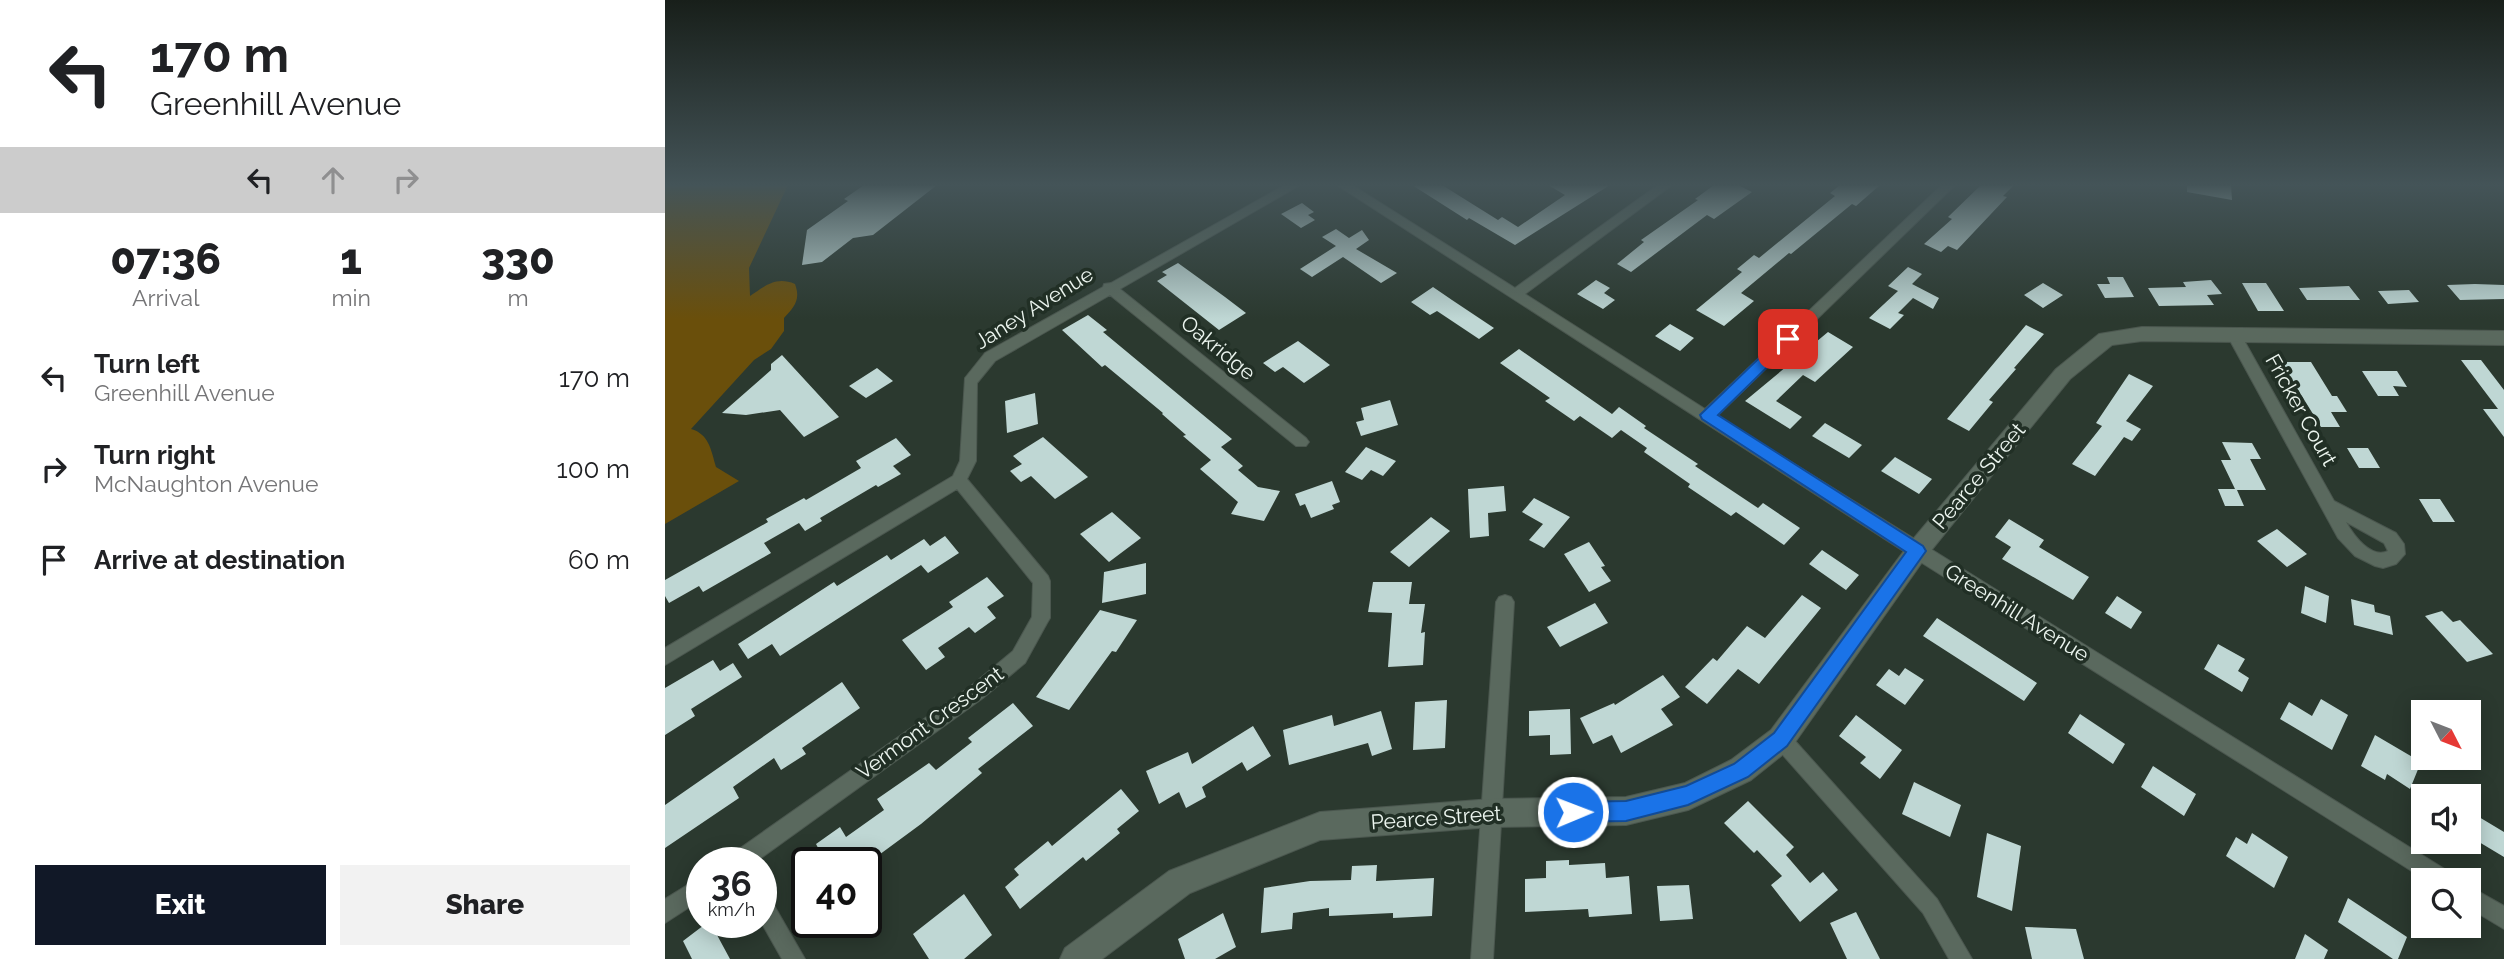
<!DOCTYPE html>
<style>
body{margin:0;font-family:Raleway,sans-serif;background:#f2f2f2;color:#202124;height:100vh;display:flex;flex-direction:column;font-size:26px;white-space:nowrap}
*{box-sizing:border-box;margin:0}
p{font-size:23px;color:#757577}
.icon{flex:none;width:38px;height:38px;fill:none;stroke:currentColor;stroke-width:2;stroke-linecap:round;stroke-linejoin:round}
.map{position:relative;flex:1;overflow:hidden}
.sheet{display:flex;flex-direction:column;background:#fff;width:665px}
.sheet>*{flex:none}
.guide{background:#fff;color:#202124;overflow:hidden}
.needle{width:46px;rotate:132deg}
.fabs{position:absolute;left:1746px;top:700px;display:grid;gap:14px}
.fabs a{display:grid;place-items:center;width:70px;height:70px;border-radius:0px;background:#fff;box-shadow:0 4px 18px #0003;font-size:35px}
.speed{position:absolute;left:21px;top:847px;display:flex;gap:14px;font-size:35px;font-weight:700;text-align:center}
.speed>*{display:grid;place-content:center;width:91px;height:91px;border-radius:50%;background:#fff;box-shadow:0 4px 18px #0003;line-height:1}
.speed small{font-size:18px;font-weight:400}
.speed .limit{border:4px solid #111;border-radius:10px;background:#fff;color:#111}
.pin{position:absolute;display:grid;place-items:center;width:60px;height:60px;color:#fff;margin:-30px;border-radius:14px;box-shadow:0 4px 10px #0006}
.me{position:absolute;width:77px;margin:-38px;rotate:89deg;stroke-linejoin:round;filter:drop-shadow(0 0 5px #0008)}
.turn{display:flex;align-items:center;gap:24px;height:147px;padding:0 35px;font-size:32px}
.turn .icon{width:91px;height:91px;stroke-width:2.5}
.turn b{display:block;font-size:49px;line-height:60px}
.lanes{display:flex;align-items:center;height:66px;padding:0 35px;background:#0003;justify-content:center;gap:35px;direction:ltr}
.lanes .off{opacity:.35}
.eta{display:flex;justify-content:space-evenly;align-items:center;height:119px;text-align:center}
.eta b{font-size:42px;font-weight:800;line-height:49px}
.action{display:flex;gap:14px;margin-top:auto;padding:14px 35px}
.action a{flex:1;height:80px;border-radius:0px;background:#111827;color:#fff;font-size:28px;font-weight:800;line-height:80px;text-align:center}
.action a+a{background:#f2f2f2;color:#202124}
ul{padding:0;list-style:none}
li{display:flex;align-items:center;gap:21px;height:91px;padding:0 35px}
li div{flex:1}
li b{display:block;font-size:26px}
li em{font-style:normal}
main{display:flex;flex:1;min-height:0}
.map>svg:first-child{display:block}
.green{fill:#6a4f0b}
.building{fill:#bfd7d4}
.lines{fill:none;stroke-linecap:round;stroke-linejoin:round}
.street-casing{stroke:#4b574f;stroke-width:2}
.secondary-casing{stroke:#4b574f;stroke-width:2}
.street{fill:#5a695e;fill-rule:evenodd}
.secondary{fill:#5a695e;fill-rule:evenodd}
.route{fill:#1a73e8;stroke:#114b97;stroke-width:2}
.labels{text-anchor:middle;stroke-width:7;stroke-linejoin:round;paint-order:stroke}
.street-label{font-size:21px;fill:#ecf5ef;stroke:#212f25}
</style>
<main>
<section class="sheet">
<div class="guide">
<div class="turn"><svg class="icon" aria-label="left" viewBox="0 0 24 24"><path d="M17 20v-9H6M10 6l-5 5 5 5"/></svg><div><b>170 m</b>Greenhill Avenue</div></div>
<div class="lanes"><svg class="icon" aria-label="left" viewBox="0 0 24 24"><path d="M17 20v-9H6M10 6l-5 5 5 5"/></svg><svg class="icon off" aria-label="ahead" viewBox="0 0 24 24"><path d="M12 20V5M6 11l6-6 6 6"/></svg><svg class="icon off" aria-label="right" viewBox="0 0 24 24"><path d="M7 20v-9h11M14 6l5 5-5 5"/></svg></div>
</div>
<div class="eta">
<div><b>07:36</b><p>Arrival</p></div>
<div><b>1</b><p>min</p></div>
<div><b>330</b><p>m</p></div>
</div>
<ul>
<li><svg class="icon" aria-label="left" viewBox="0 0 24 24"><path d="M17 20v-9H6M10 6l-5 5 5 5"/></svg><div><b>Turn left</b><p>Greenhill Avenue</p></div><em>170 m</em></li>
<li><svg class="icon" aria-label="right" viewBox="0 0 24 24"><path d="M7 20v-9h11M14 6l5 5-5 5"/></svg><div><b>Turn right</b><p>McNaughton Avenue</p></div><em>100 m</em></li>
<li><svg class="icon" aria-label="arrive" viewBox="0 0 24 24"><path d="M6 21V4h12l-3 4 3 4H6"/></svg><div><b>Arrive at destination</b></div><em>60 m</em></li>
</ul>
<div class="action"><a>Exit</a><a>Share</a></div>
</section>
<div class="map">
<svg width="1839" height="959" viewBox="0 0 1839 959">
<rect width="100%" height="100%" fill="#2b392f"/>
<!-- green -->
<path class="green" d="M0 185H123L84 268 85 296C100 286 111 276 130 284 136 300 129 307 119 318V331L106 349 89 360 26 429C44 434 46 450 51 467L74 481 0 524Z"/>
<!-- building -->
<path class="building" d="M199 185H272L208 235 188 238 157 262 137 265 142 230 183 201 179 199Z
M747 185H777L833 220 837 217 853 227 900 195 883 185H945L850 245 804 218 802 220Z
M1049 185H1073L1087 192 1049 219 1042 215 966 272 952 264 979 242 976 240 1033 200 1030 199Z
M1175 185H1215L1191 206 1187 204 1126 254 1124 253 1076 293 1089 301 1059 326 1031 310 1077 272 1072 269 1089 255 1094 258 1170 196 1165 193Z
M1316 185H1349L1338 196 1342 197 1292 250 1283 246 1276 252 1259 244 1287 219 1283 217Z
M1522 185H1566L1567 200 1522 192Z
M637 203 649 212 643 215 650 220 636 228 616 214Z
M671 229 684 238 697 230 704 240 691 249 732 273 716 283 678 257 647 277 635 269 671 246 657 237Z
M513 263 560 297 581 313 554 330 492 281 502 275 497 272Z
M1243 267 1257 274 1247 284 1274 298 1268 309 1248 298 1233 313 1239 315 1225 329 1204 318 1233 291 1223 286Z
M1442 277H1458L1469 297 1440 298 1432 284H1445Z
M931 280 945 288 939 293 950 300 938 309 912 294Z
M1546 280 1557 294 1542 295 1549 305 1494 306 1483 288 1521 287 1518 282Z
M1378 283 1398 295 1378 308 1359 295Z
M1577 283H1601L1619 311H1593Z
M1810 284 1839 285V299L1795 300 1782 285Z
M1684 286 1695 300H1642L1634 288Z
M768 287 787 300 829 328 814 339 772 311 765 315 746 302Z
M1744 290 1754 302 1723 304 1713 291Z
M423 315 442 330 438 332 567 439 556 447 578 466 573 470 593 487 615 491 599 521 566 514 573 502 535 469 546 460 518 436 521 435 497 414 498 413 440 365 437 367 397 330Z
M1005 324 1029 338 1015 351 990 336Z
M1361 325 1379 334 1349 368 1351 369 1324 400 1328 402 1304 431 1282 419Z
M1163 332 1188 347 1150 382 1138 375 1111 401 1137 417 1125 429 1080 401Z
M633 341 665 365 639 383 618 367 610 372 598 363Z
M854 349 947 414 954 407 981 426 979 428 1033 464 1030 466 1093 508 1098 503 1135 528 1119 545 1071 512 1066 516 1023 487 1025 484 979 452 982 448 956 430 947 438 915 416 909 421 880 401 885 398 835 363Z
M117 355 174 417 139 437 115 410 81 415 57 413 106 370V364Z
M1796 360H1816L1839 390V437L1818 409H1833Z
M1616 362H1646L1667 396H1672L1682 412H1666L1675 427H1656Z
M212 368 228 381 201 398 184 386Z
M1697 371H1732L1742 387 1728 386 1734 396H1713Z
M1464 374 1488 386 1461 421 1476 429 1467 441 1459 437 1430 476 1407 464 1437 426 1431 423Z
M370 393 373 424 342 433 340 401Z
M725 400 733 425 696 436 691 422 699 420 696 408Z
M1160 423 1197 445 1184 458 1147 436Z
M378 437 423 477 390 499 366 476 356 482 345 471 357 464 348 456Z
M231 438 246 455 228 466 236 474 213 487 211 485 155 518 157 521 140 531 134 523 99 543 106 553 38 592 34 586 4 603 0 596V580L103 522 101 519 139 498 141 500 196 468 191 461Z
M1557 442 1587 443 1596 459H1585L1601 490H1572L1579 506H1560L1553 489H1570L1556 460H1566Z
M701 447 731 461 718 476 706 470 697 480 680 472Z
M1682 448H1703L1715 468H1694Z
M1230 457 1267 479 1254 494 1216 471Z
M667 481 675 502 667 505 669 509 646 518 640 504 635 506 630 494Z
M839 486 841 511 823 513 824 536 805 538 803 489Z
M869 498 905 517 879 548 864 540 878 524 857 512Z
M1754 499H1775L1790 522H1768Z
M447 512 476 538 444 562 415 534Z
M766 517 785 531 744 567 725 552Z
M1344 519 1379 540 1374 547 1424 577 1408 600 1337 559 1346 547 1330 537Z
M1612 529 1642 554 1622 567 1592 541Z
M280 536 294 553 263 573 256 565 115 656 107 644 83 659 73 644 169 582 172 586 222 555 226 560 259 539 265 546Z
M924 542 940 566 936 567 946 581 924 592 899 554Z
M1157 550 1194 575 1181 590 1144 564Z
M481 563V594L437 603 439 572Z
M322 577 339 596 322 607 331 618 310 633 304 627 273 648 280 657 261 670 237 640 288 607 284 602Z
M708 582H747L744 604H760L756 633 760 632 758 665 723 667 727 613 703 612Z
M1640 586 1664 596 1661 623 1636 613Z
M1137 595 1156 608 1094 684 1073 669 1042 704 1020 687 1048 658 1052 661 1082 626 1100 638Z
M1452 596 1477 612 1466 629 1440 613Z
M1686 599 1709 605 1710 612 1725 616 1728 635 1689 625Z
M930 603 943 623 895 647 882 627Z
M435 610 472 620 451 652 447 651 404 710 371 697Z
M1777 611 1788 622 1795 620 1828 654 1802 662 1760 616Z
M1272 618 1372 683 1359 701 1258 636Z
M1553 644 1580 659 1573 671 1584 678 1577 692 1539 669Z
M48 660 55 671 68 663 77 677 26 709 30 716 0 735V688Z
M1240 668 1259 680 1240 705 1211 685 1224 669 1234 676Z
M998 675 1015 697 996 709 1008 725 956 753 947 735 928 744 915 718 949 703 950 705Z
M177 682 195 708 137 748 141 754 116 770 109 758 68 787 74 798 0 848V805Z
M1656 699 1683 715 1667 750 1615 719 1624 702 1647 716Z
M782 700 780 748 748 750 750 702Z
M348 703 368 726 313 769 317 773 256 824 203 863H161L151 844 175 827 181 837 219 810 212 799 264 763 271 770 307 742 303 738Z
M905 709 906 754 885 755V735L864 736V711Z
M716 711 727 749 707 756 703 743 624 765 618 730 667 715 669 726Z
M1415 714 1460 744 1448 764 1403 733Z
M1191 715 1237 750 1215 779 1195 763 1201 757 1174 736Z
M588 726 606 756 582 771 577 762 537 787 541 797 521 808 514 792 494 804 481 771 523 752 527 764Z
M1710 735 1756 762 1745 789 1722 774 1720 780 1696 766Z
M1488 766 1531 794 1519 816 1476 787Z
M1249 782 1296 805 1285 837 1237 814Z
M456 789 474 811 452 829 455 833 421 861 418 857 355 909 340 887 354 875 349 869 383 841 387 846Z
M1083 801 1129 847 1121 855 1145 883 1158 872 1173 890 1135 922 1106 885 1117 876 1092 850 1089 853 1059 823Z
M1804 811 1839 832V857L1804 836Z
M1322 833 1356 846 1347 911 1312 897Z
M1587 833 1623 857 1609 888 1561 856 1571 837 1582 844Z
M904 860V865L940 863 941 878 964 876 967 914 924 917 923 909 860 912V879L881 878V861Z
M712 865 711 881 769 878 767 916 728 918V913L664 916V908L628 913 627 929 596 933 599 888 645 881 686 880 687 866Z
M1024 885 1028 919 995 921 992 886Z
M299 894 327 935 299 959H264L248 934Z
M1683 898 1742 937 1733 959H1728L1673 922Z
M1191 912 1215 959H1182L1165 923Z
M558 913 571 947 550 959H520L513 939Z
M43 922H45L65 959H27L18 941Z
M1360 927 1411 929 1419 959H1367Z
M1640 934 1663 950 1659 959H1630Z"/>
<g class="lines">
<!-- street casing -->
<g class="street-casing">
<path id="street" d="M620 185H635L455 289 641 438 644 442 641 446H631L445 295 330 361 312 383 311 461 302 479 383 576 385 581V618L382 623 360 663 318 698 89 863H61L64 856 306 686 348 651 367 617 368 583 292 489 0 665V648L288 476 295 461 300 378 320 353 438 287 439 284 446 283Z
M672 185H687L850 288 993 185H1007L860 294 1040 409 1277 185H1290L1052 416 1786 873 1789 880H1761L1246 556Z
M1569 330 1576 335 1669 501 1731 533 1739 544 1740 554 1731 564 1718 568 1710 566 1690 556 1673 538 1562 335ZM1681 522 1719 543 1723 551C1706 559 1689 536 1681 522Z
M840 595 846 597 849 602 828 959H806L831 602 834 597Z
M1116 730 1123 733 1272 899 1307 959H1284L1258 913 1109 745 1107 739 1109 733Z
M37 876V899L0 923V899Z
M1804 886 1839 906V929L1804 908Z
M96 892 103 895 140 959H117L96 922Z"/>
</g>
<!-- secondary casing -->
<g class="secondary-casing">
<path id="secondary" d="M1477 327 1839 331V345L1477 341 1447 345 1405 379 1260 558 1126 748 1086 780 1023 810 961 825 827 827 655 840 525 893 437 959H395L400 948 504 871 655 812 827 799 961 797 1020 783 1066 760 1106 730 1244 544 1391 369 1434 334Z"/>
</g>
<!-- street -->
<use href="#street" class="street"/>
<!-- secondary -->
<use href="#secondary" class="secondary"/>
</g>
<!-- sky -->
<linearGradient id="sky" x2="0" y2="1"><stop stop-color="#181f1a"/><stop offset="0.58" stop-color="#445458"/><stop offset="1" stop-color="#445458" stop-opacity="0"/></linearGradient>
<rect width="1839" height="319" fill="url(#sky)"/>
<!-- route -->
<path class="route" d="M1123 334 1128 335V342L1053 415 1258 546 1261 551 1122 746 1083 777 1023 805 961 821 908 822 900 819 898 812 900 805 908 802 961 801 1021 786 1069 764 1109 733 1241 552 1037 419 1035 415 1118 335Z"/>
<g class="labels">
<!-- street labels -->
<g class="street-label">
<text transform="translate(369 308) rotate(-32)" y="7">Janey Avenue</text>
<text transform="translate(553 348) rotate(39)" y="7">Oakridge</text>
<text transform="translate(1636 410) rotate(61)" y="7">Fricker Court</text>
<text transform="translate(1314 476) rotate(-50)" y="7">Pearce Street</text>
<text transform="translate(1352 613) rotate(32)" y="7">Greenhill Avenue</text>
<text transform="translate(265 723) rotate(-36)" y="7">Vermont Crescent</text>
<text transform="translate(771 818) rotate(-4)" y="7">Pearce Street</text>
</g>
</g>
</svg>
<div class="fabs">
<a><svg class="needle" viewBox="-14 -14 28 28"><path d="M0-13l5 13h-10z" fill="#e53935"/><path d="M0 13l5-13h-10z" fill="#757577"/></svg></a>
<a><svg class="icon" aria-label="sound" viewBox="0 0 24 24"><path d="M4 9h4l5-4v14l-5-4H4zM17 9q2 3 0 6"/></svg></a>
<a><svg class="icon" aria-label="search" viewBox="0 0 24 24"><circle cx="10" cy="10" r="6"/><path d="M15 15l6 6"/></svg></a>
</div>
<div class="speed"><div>36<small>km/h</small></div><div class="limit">40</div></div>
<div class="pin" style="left:1123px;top:339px;background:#d93025"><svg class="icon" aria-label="arrive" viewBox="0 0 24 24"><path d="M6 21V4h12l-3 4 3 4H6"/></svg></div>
<svg class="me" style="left:908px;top:812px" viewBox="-20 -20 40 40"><circle r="17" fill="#1a73e8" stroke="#fff" stroke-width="3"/><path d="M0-11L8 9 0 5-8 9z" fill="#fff"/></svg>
</div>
</main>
